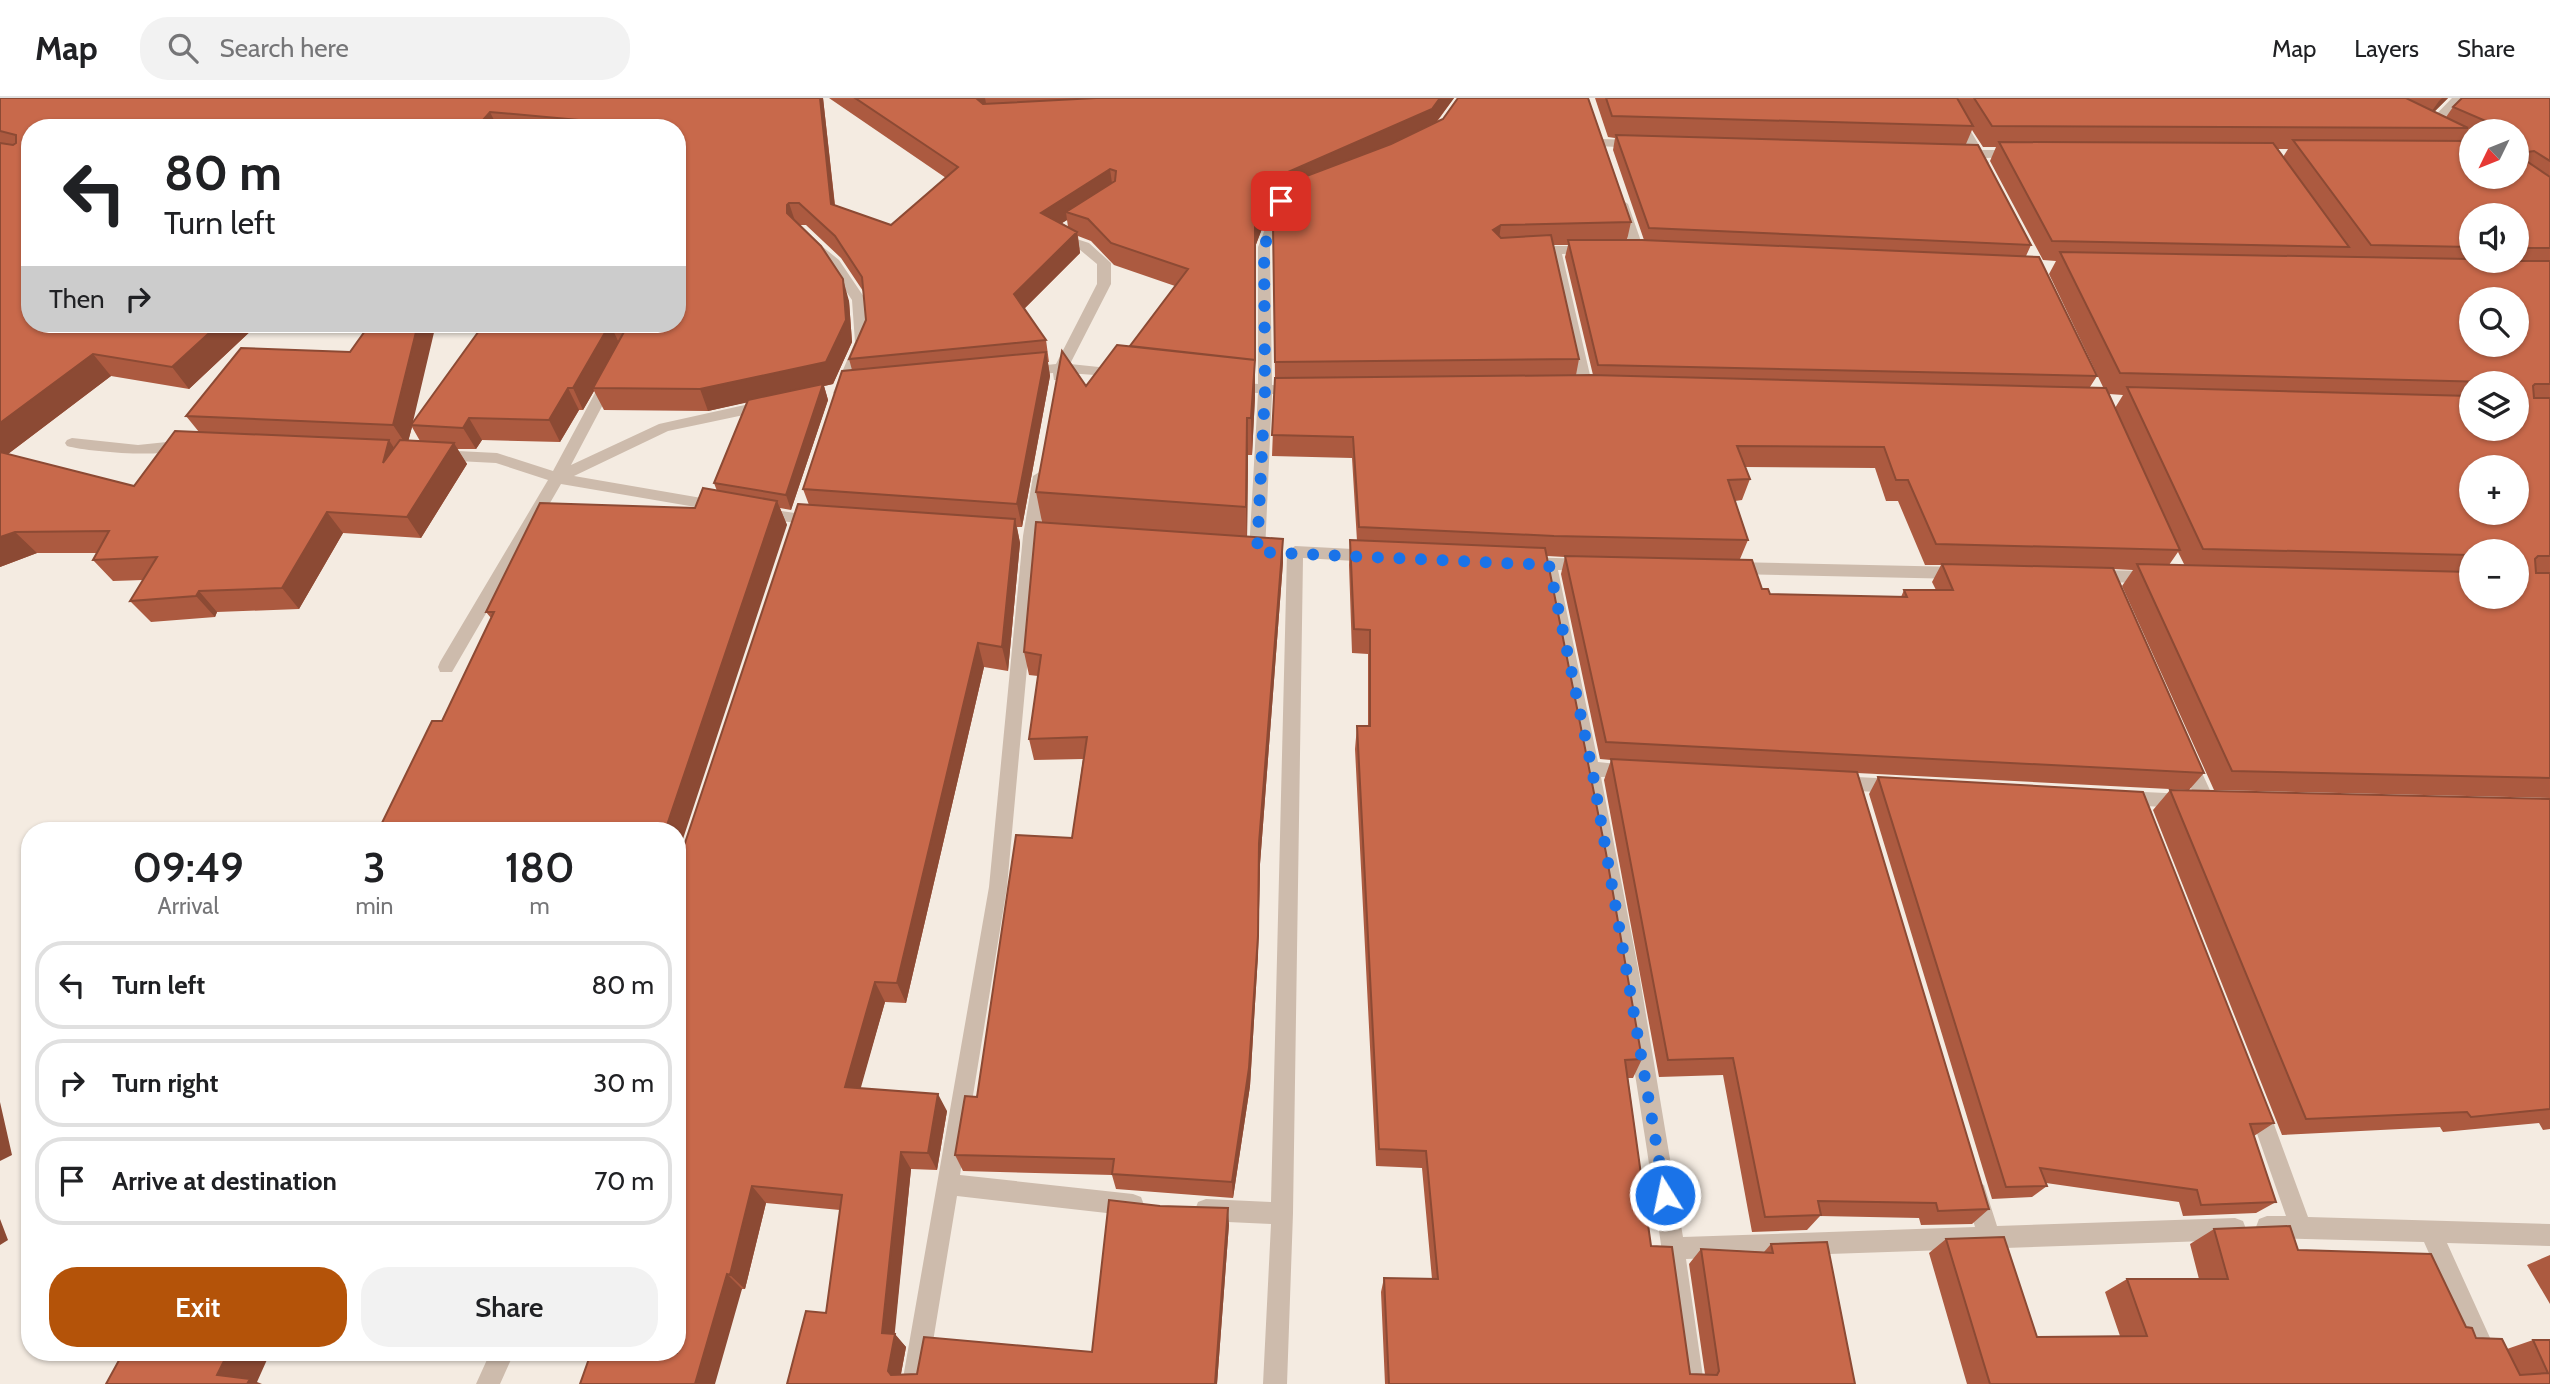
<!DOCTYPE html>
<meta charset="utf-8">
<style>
body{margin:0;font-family:Cabin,sans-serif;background:#f2f2f2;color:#202124;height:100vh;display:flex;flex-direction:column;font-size:26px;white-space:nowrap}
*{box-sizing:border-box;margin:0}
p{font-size:23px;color:#757577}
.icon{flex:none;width:38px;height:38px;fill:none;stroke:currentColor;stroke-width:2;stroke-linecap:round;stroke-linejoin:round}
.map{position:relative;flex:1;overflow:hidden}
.details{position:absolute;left:21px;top:724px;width:665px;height:539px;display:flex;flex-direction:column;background:#fff;border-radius:28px;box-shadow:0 2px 5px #0004}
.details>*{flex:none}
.banner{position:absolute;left:21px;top:21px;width:665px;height:214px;border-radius:28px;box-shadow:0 2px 5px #0004;background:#fff;color:#202124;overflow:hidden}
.needle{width:46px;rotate:227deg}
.buttons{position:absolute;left:2459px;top:21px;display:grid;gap:14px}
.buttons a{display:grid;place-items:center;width:70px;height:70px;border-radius:50%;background:#fff;box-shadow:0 2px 5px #0004;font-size:35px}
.pin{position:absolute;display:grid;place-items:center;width:60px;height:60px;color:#fff;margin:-30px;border-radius:14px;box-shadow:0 4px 10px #0006}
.me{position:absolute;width:77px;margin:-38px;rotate:350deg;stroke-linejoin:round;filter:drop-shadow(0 0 5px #0008)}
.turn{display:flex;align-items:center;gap:24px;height:147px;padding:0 28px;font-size:32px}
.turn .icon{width:91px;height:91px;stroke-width:2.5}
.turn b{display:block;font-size:49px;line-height:60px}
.then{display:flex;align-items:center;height:66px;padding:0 28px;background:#0003;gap:14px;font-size:26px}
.eta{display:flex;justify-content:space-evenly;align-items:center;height:119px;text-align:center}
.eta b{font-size:42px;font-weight:600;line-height:49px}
.cta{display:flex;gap:14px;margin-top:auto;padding:14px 28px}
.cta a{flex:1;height:80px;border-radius:28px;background:#b45309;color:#fff;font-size:28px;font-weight:600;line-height:80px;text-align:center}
.cta a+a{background:#f2f2f2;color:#202124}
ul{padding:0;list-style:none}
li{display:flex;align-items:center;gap:21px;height:88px;margin:0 14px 10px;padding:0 14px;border:4px solid #e0e0e0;border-radius:28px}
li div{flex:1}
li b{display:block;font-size:26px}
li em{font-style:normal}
header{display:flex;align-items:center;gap:42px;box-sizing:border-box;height:98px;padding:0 35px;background:#fff;border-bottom:2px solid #e0e0e0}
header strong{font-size:33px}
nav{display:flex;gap:38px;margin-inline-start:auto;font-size:24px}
.search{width:490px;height:63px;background:#f2f2f2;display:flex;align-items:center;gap:18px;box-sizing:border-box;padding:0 24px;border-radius:28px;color:#757577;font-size:26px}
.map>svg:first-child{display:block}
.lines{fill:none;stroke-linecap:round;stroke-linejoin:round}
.street{fill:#cdbbac;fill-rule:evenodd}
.wall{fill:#ac5a40;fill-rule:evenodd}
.shaded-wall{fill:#8c4a34}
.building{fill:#c8694b;stroke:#8c4a34;stroke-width:2;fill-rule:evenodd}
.route{stroke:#1a73e8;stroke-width:12;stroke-dasharray:0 21.6}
</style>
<header>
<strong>Map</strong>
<div class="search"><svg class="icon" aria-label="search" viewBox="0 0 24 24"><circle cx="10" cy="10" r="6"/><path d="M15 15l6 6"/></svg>Search here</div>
<nav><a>Map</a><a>Layers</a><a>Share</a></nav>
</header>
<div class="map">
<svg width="2550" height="1286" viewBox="0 0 2550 1286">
<rect width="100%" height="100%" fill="#f4ebe1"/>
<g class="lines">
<!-- street -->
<path class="street" d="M1939 0H1951L1982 52H2016L2022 56 2020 59 1986 60 1989 65 1983 69 1979 68 1974 60 1956 59V53L1970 52Z
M2452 0H2464L2431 34H2423V30Z
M1601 41 1638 42 1644 46 1638 50 1597 48V42Z
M1304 91 1308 92V98L1286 105 1270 149 1272 287 1295 288 1302 293 1295 298 1272 296 1265 454 1257 460 1249 454 1258 295 1233 294 1226 289 1233 284 1258 286V149L1277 100Z
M1622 102 1628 106 1644 152 1643 155 1638 156 1632 152 1616 106Z
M1058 135 1089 145 1111 165V186L1070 266 1118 271 1125 276 1123 279 1067 275 1064 282H1054L1053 275 1027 277 1020 273 1027 269 1056 266 1097 186V166L1079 151 1053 142V136Z
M813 141 839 162 866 202 869 244 847 295 840 300 833 295 855 244 852 202 829 168 807 145Z
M1588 148 1594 152 1593 155 1562 156 1593 290 1586 295 1579 290 1549 152 1555 148Z
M610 275 617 280 571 367 659 326 767 302 774 307 767 312 668 333 574 378 719 403 724 404 727 408 724 412 719 413 561 386 452 574H440L438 569 440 564 548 382 496 365 438 362 431 357 438 352 497 355 553 373 603 280Z
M72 340 138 347 186 342 193 347C179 362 88 354 67 348L65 345 67 342Z
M1041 373 1049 378 1039 438 1007 789 960 1077 1133 1096 1141 1099 1144 1107 1141 1115 1133 1118 957 1098 926 1286H902L989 789 1023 438 1033 378Z
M761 410 816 418 824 423 816 428 756 419 753 415 756 411Z
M1295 448 1372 452 1380 458 1372 464 1303 460 1293 1115 1287 1286H1263L1271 1126 1206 1123 1198 1120 1195 1112 1198 1104 1206 1101 1271 1104 1287 454Z
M1526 459 1586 461 1594 467 1586 473 1558 472 1598 664 1636 668 1639 673 1636 678 1601 679 1639 875 1683 1139 1975 1129 1965 1095 1968 1087 1976 1084 1984 1087 1997 1128 2235 1120 2243 1123 2246 1131 2243 1139 2235 1142 1686 1161 1704 1286H1680C1645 1012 1597 742 1542 471L1520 469 1518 465 1520 461Z
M1733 464 1960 469 1968 475 1960 481 1733 476 1725 470Z
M2093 472 2153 473 2161 479 2153 485 2093 484 2085 478Z
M2187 655 2193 657 2196 662 2215 703 2212 708 2206 710 2200 708 2197 703 2178 662 2181 657Z
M1837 678 1896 681 1902 683 1905 688 1902 693 1896 695 1837 692 1831 690 1828 685 1831 680Z
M2123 693 2186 696 2192 698 2195 703 2192 708 2186 710 2123 707 2117 705 2114 700 2117 695Z
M2258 1000 2265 1003 2268 1010 2308 1119 2550 1126V1148L2447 1145 2511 1286H2487L2424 1144 2267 1140 2259 1137 2256 1129 2259 1121 2267 1118H2286L2248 1010 2251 1003Z
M490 1255H514L500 1286H476Z"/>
</g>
<!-- wall -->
<path class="wall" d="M0 0H823L835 107 891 127 946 80 829 0H1454L1436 25 1631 124 1627 142H1644L1613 52 1615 40 1608 39 1595 0H2448L2434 14 2446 19 2453 9 2550 0V700L2214 692 2122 488 2133 472 2113 471 2204 675 2189 692 1857 675 1989 1111 1972 1126 1921 1127 1919 1120 1820 1118 1807 1132 1752 1134 1723 977 1659 979 1604 682 1611 662 1600 661 1561 476 1565 459 1547 458 1642 961 1633 980H1628L1651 1148 1690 1276H1705L1689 1166 1701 1151 1764 1154 1771 1146 1855 1286H1385L1381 1194 1384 1180 1432 1181 1422 1070 1376 1068 1355 651 1357 628H1368V556L1352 555 1349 467 1350 442 1357 443 1352 360 1272 358 1275 280 1273 128 1284 97 1273 102 1255 149V299L1252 357H1248L1247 439 1283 464 1260 766 1258 857 1250 988 1233 1100 1116 1091 1112 1077 963 1073 955 1057 1072 740 1083 661 1034 662 1029 641 1038 578 1029 577 1024 554 1042 424 1036 394 1086 288 1130 248 1175 188 1114 167 1091 143 1078 138 1080 155 1024 211 1046 242 1049 264H1048L1050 278 1022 429H1017L1020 445 1008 573 984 569 906 905 885 904 860 990 947 1013 937 1072 911 1071 894 1236 906 1249 901 1276H917L1092 1254 1229 1126 1217 1286H787L826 1215 840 1112 766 1105 745 1191H742L677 1255 809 407 803 391 852 272 849 261 866 222 863 193 841 160 806 127H799L849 203 852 244 833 286 824 288 828 302 791 412 780 410 787 427 442 623 491 520 486 514 695 410 717 393 714 385 747 304 708 313 604 312 594 293 583 312H579L560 344 482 342 476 351H457L467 366 421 440 343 435 299 511 217 514 215 519 151 524 130 503 143 482 113 483 93 462 97 455H37L0 469ZM30 30H677L413 324 186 318 199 334 134 388 8 356 111 278 189 291 258 226ZM1972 32 1983 49H1996L1990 63 2043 162 2056 163 2049 176 2103 289H2090L2097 278 2026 158 2031 147 1966 46ZM2471 33H2516L2471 79ZM2277 51H2288L2283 59ZM2471 117H2516V163H2471ZM1067 122 1068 129 1062 125ZM1553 147H1568L1565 159 1593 277H1576L1579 261ZM2471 285H2516L2471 331ZM2109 296 2123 297 2115 310ZM412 329 420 343H408ZM1745 369 1875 370 1886 403H1898L1925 467H1941L1932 484 1936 492H1904L1901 499 1770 496 1762 491 1740 461 1748 442 1735 403 1742 402 1750 381ZM2471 453H2516L2471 499ZM2178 454 2185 468 2169 467Z
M1878 679 2274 1025 2254 1038 2276 1104 2256 1115 2183 1118 2179 1104 2046 1085 2047 1088 2032 1099 1992 1101 1869 696Z
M2170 692 2550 701V1031L2543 1032 2539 1025 2443 1034 2440 1029 2282 1037 2153 712Z
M2214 1131 2298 1152 2466 1229 2476 1240 2507 1251 2533 1242H2550V1286H1967L1929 1155 1946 1141 2037 1239 2120 1238 2105 1194 2127 1181H2199L2190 1146Z
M2550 1157V1206L2527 1167Z"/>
<!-- shaded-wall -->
<path class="shaded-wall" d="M820 0H823L837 128 831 106Z
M976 0H985L988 16Z
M1440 0H1454L1430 32 1273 102 1255 149V285V127L1272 81Z
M2442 0H2448L2424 24 2439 3Z
M490 14 498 30H476Z
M1110 71 1113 92 1066 114 1067 122 1044 136 1041 115Z
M789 105 796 126 787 115V107Z
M1501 127 1498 148 1493 132Z
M1077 134 1080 155 1017 218 1014 196Z
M843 181 849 203 852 244 833 286 824 288 828 302 791 412 786 397 823 288 708 313 700 291Z
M219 226H258L189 291 172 269Z
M418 226H436L412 328 411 327 412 329 407 348 393 327Z
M610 226 620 247 593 290 594 293 583 312 573 290Z
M1046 254 1050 278 1022 429 1017 406Z
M93 256 111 278 0 362V325Z
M1255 262V299L1252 357 1251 320Z
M568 290 579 312 560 344 549 322Z
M469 320 482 342 476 351 463 330Z
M1247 320 1248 357 1247 445 1246 409Z
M389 342 403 364 383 365Z
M454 345 467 366 421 440 407 419Z
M777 403 787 427 677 759V733H665Z
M327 414 343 435 299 511 282 490Z
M1015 421 1020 445 1008 573 1002 549Z
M15 434 37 455 0 469V439Z
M1283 441V464L1260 766 1258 857 1250 988 1233 1100 1232 1084Z
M199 493 217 514 215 519 196 498Z
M978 545 984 569 906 905 897 885Z
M875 884 885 904 856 1007 845 989Z
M938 996 947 1013 937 1072 928 1055Z
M0 1004 12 1057 0 1063Z
M901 1054 911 1071 894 1243 895 1236 906 1249 899 1286 888 1273 882 1235Z
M752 1088 766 1105 745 1191 730 1177Z
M1228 1110 1229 1126 1217 1286H1215Z
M0 1121 8 1142 0 1147Z
M727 1176 742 1191 715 1286H695Z
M228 1255H270L257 1284 262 1286H240L217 1277Z"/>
<!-- building -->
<path class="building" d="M0 0H820L831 106 891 127 958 69 855 0H976L983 6 1096 0H1440L1432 11 1272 81 1255 127V263V262L1130 248 1188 171 1111 145 1088 121 1066 114 1115 83 1116 73 1110 71 1041 115 1077 134 1014 196 1046 242 849 261 866 222 862 179 835 138 799 105H789L787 107V115L821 148 843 181 846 222 826 264 700 291 593 290 625 232 620 226H677V30H599L602 24 490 14 476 30H30V226H219L172 269 93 256 0 325V45L13 47 16 45V37L0 33Z
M1458 0H1588L1631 124 1501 127 1493 132 1501 140 1551 137 1579 261 1275 264 1273 128 1288 85 1391 46 1443 21Z
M1606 0H1957L1973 28 1612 18Z
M1974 0H2406L2468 30 1992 28Z
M2462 0H2550V63L2534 53 2521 55 2519 58 2550 79V150H2516V117H2471V149L2371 147 2293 42 2471 43V79H2516V33H2489L2488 24 2453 9Z
M1616 37 1978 47 2031 147 1649 130Z
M1999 44 2273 45 2349 149 2052 143Z
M1568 142H1642L2039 159 2097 278 1598 267Z
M2060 154 2471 161V163H2550V286H2535L2533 288 2534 300H2550V458H2538L2535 461 2536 475H2550V680L2232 673 2137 466 2471 474V499H2516V453H2471V457L2203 451 2127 289 2471 298V331H2516V285H2491L2490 284 2120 275ZM2471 201H2516V247H2471ZM2471 369H2516V415H2471Z
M370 226H418L393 327 186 318 241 250 350 254Z
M484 226H610L573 290H568L549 322 469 320 463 330 411 327Z
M1117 247 1255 262 1251 320H1247L1246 409 1036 394 1062 253 1086 288Z
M1046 254 1017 406 803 391 842 273Z
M1591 277 2106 290 2180 452 1936 446 1908 382H1896L1884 349 1737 348 1750 381 1728 382 1748 442 1554 438 1359 429 1353 339 1272 337 1275 280Z
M823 286 786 397 714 385 748 302Z
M175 333 389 342 383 365 400 342 454 345 407 419 327 414 282 490 199 493 196 498 130 503 157 459 93 462 109 433 15 434 0 439V354L134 388Z
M703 390 777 403 665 733H378L432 623H442L494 514H486L540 405 695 410Z
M798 406 1015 421 1002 549 978 545 897 885 875 884 845 989 938 996 928 1055 901 1054 882 1235 895 1236 888 1273 891 1277 917 1276 924 1239 1092 1254 1109 1102 1160 1108 1228 1110 1215 1286H787L806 1213 826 1215 842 1097 752 1088 730 1177 727 1176 695 1286H580L591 1255H677V769Z
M1036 424 1283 441 1259 745 1258 838 1249 970 1232 1084 1112 1076 1114 1061 955 1057 965 998 977 999 1016 737 1072 740 1087 639 1029 641 1041 557 1024 554Z
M1350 442 1545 450 1606 755 1642 961 1625 962 1651 1148 1672 1149 1690 1276 1717 1277 1719 1273 1701 1151 1773 1155 1771 1146 1827 1144 1855 1286H1389L1384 1180 1438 1181 1426 1053 1379 1051 1357 628H1370V532L1354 531Z
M1565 458 1752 462 1762 491H1768L1770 496 1907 499 1904 492H1953L1942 466 2113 470 2204 675 1606 644Z
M1611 661 1857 674 1989 1111 1938 1113 1936 1105 1818 1103 1821 1117 1765 1119 1733 960 1668 962Z
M1878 679 2143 694 2274 1025 2250 1026 2276 1104 2201 1107 2197 1092 2040 1070 2047 1088 2006 1089Z
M2170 692 2550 701V1011L2471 1019 2467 1014 2306 1021Z
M2290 1128 2298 1152 2431 1156 2466 1229 2472 1230 2476 1240 2502 1241 2520 1277 2548 1275 2533 1242H2550V1286H1990L1946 1141 2004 1139 2037 1239 2147 1238 2127 1181H2228L2214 1131Z
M123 1255H228L217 1277 250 1281 247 1286H106Z"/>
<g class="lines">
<!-- route -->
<path class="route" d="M1281 103 1264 149 1265 293 1257 454 1549 467 1592 671 1665 1097"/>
</g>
</svg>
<div class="buttons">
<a><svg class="needle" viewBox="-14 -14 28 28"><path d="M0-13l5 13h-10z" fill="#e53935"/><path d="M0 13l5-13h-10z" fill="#757577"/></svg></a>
<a><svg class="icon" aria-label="sound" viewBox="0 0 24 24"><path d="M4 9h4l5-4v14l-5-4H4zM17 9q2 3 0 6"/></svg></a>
<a><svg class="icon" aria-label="search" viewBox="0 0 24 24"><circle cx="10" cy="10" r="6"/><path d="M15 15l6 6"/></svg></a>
<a><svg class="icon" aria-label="layers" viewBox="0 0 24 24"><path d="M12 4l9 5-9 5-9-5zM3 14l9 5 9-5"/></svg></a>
<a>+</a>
<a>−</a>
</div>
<div class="pin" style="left:1281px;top:103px;background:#d93025"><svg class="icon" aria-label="arrive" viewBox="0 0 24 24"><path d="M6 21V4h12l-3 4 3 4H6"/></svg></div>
<svg class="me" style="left:1665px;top:1097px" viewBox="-20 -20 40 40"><circle r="17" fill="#1a73e8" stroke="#fff" stroke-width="3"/><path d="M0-11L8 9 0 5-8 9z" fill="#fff"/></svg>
<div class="banner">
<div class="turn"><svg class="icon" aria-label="left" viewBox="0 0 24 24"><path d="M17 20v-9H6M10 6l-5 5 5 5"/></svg><div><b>80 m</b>Turn left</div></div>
<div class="then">Then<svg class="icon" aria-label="right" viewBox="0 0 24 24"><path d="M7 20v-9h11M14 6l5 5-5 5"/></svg></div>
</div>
<section class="details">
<div class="eta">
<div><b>09:49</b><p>Arrival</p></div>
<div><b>3</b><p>min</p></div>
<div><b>180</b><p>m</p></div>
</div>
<ul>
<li><svg class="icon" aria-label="left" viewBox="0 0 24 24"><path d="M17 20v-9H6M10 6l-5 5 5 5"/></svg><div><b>Turn left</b></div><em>80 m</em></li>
<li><svg class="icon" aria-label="right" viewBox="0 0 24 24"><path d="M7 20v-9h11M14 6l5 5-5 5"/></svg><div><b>Turn right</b></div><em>30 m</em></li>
<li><svg class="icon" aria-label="arrive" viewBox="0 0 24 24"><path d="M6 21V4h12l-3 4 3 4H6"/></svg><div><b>Arrive at destination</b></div><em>70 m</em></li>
</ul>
<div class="cta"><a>Exit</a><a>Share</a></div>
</section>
</div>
